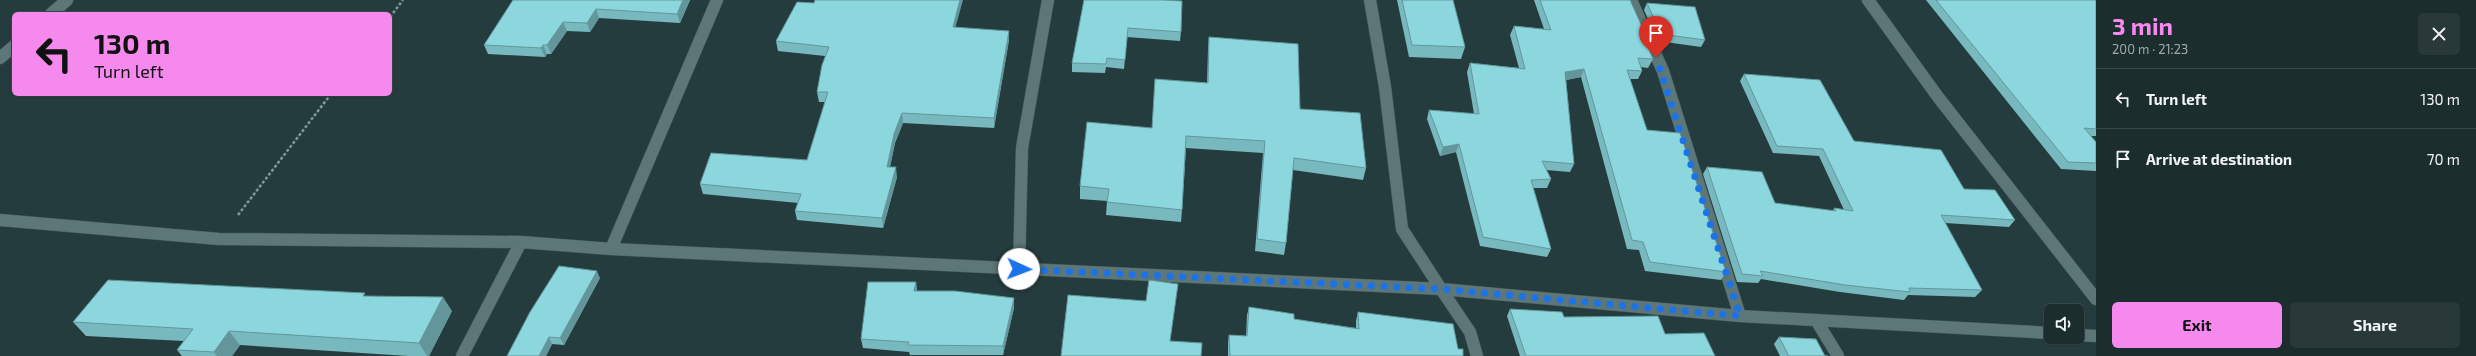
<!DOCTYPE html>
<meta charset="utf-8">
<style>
body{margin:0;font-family:"Exo 2",sans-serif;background:#29393a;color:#f1f3f6;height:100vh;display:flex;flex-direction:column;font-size:15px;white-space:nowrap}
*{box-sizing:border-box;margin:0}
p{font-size:13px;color:#a0a8aa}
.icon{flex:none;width:22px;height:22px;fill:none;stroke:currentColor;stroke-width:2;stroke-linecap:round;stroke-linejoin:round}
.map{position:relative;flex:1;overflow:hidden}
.side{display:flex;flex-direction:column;background:#1c2d2e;width:380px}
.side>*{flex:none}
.banner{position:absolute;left:12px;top:12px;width:380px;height:84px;border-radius:6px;box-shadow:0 1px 3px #0004,0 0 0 1px #3a494a;background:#f689ee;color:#111;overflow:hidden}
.tools{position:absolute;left:2044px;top:304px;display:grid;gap:8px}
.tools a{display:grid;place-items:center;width:40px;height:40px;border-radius:6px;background:#1c2d2e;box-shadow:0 1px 3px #0004,0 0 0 1px #3a494a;font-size:20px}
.pin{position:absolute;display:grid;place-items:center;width:34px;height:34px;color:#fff;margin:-41px -17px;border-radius:50% 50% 50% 0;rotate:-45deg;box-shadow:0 0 4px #0007}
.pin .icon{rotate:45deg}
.me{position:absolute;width:44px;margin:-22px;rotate:92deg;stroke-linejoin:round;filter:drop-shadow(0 0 3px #0008)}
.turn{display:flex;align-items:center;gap:14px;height:84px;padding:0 16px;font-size:18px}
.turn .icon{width:52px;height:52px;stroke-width:2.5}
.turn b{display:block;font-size:28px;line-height:34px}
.round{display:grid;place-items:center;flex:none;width:42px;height:42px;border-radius:6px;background:#29393a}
.summary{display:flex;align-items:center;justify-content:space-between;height:68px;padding:0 16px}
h1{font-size:24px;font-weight:700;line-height:30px;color:#f689ee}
.action{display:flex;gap:8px;margin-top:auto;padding:8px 16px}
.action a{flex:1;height:46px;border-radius:6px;background:#f689ee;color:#111;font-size:16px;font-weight:700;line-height:46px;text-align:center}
.action a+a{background:#29393a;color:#f1f3f6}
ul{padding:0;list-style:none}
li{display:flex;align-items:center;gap:12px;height:60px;padding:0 16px;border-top:1px solid #3a494a}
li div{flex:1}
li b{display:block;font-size:15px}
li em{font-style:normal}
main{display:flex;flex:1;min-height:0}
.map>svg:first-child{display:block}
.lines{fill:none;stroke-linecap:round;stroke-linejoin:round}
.minor-casing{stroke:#465a5c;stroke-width:13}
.path{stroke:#849698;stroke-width:2.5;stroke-dasharray:3 2;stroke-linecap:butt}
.minor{stroke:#5d7678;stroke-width:12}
.wall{fill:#78b9bf}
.shaded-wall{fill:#62969b}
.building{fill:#8cd7de;stroke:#62969b}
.route{stroke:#1a73e8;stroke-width:7;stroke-dasharray:0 12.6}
</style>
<main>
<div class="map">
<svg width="2096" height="356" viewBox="0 0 2096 356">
<rect width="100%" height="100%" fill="#253c3e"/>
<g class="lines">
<!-- minor casing -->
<g class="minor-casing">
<path id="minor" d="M1631 0 1663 71 1740 316
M1868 0 1938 97 2096 299
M51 14 67 0
M0 58 14 46
M0 220 219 239 521 242 611 249 1441 289 1402 229 1385 87 1370 0
M611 249 717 0
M1019 269 1022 148 1048 0
M1441 289 1740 316 2051 333
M1441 289 1470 332 1477 356
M1816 320 1838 356
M2077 335 2096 336
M462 356 521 242"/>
</g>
<!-- path -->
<path class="path" d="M390 17 403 0
M238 215 331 94"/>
<!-- minor -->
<use href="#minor" class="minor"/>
</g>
<!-- wall -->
<path class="wall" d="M513 0H690L680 23 599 18 590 32 567 31 551 54H547L545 57 488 54 484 45Z
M1084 0 1181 32 1180 41 1127 37 1124 69 1106 67 1105 73 1072 72V63Z
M1397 0H1453L1465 47 1461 59 1409 57Z
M1534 0H1630L1644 31 1643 34 1653 59 1648 68 1641 67 1642 71 1638 79H1630L1647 130 1726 272 1721 280 1645 271 1639 250 1627 249 1581 77 1566 80 1574 164 1570 172 1546 170 1551 179 1547 188H1533L1551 249 1547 257 1480 246 1456 152 1440 156 1427 119 1429 110 1474 114 1467 72 1470 63 1519 68 1510 35 1514 26 1544 29Z
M1926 0H2096V136H2090L2096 142V171L2061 169Z
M1647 3 1705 40 1701 47 1658 41 1644 10Z
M956 27 1009 40 994 128 903 123 895 143 890 167 897 177 883 228 797 220 795 211 798 203 703 194 700 184 807 160 825 102H819L817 92 825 56 778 51 776 41Z
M1209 37 1300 109 1366 168 1363 180 1293 170 1286 243 1284 255 1255 251 1263 153 1186 148 1182 210 1181 222 1106 215 1107 201 1080 199V186L1207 83 1208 49Z
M1744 74 1854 141 1964 189 2015 220 2009 227 1945 223 1982 290 1975 297 1908 295 1904 300 1840 292 1761 279 1758 283 1737 282 1703 174 1707 167 1775 203 1833 211 1834 208 1844 210 1819 156 1773 153 1740 81Z
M600 278 564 345 552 344 546 356H507Z
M916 282 917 291 1014 308 1003 355H910L909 352 863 348 861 339Z
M367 296 452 311 429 356H408L240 345 232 356H182L177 350 184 341 86 336 73 322Z
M1249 307 1294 319 1356 328V321L1358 312 1458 349 1463 356H1228V343L1229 335 1246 336 1247 315Z
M1510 309 1564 317 1665 334 1715 356H1520L1507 316Z
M1779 337 1825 356H1828H1780L1774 344Z"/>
<!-- shaded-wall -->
<path class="shaded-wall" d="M683 0H690L680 23 677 14Z
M960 0H963L953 36V27Z
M596 9 599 18 590 32 587 23Z
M563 22 567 31 551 54 547 45Z
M1009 31V40L994 128V118Z
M543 45 547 54 545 57 541 48Z
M1584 69 1581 77 1562 81 1565 72Z
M902 113 903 123 895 143 888 176 887 167 894 134Z
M1459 144 1456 152 1440 156 1443 147Z
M896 167 897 177 883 228 882 218Z
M597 271 600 278 564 345 560 338Z
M916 282 917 292 914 291Z
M443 297 452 311 429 356H427L419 343Z
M1014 298V308L1003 355V346Z
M229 331 240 345 232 356H217L214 352Z
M549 337 552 344 546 356H539Z"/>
<!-- building -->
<path class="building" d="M513 0H683L677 14 596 9 587 23 563 22 547 45H543L541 48 484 45Z
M815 0H960L953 27 1009 31 994 118 902 113 894 134 887 167H896L882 218 795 211 801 194 700 184 711 153 807 160 828 92H817L822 65 829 47 776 41 797 2 814 3Z
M1084 0H1164L1182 1 1181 32 1128 28 1125 60 1107 58 1106 64 1072 63Z
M1402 0H1453L1465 47 1412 45Z
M1540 0H1630L1644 31 1641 30 1653 59 1638 58 1642 71 1627 70 1647 130 1680 133 1726 272 1650 262 1643 242 1632 240 1584 69 1565 72 1574 164 1542 161 1551 179 1531 180 1551 249 1483 237 1459 144 1443 147 1429 110 1479 114 1470 63 1525 69 1514 26 1551 30Z
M1936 0H2096V129L2084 128 2096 142V163L2068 162Z
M1647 3 1695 7 1705 40 1661 34Z
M1209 37 1298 44 1300 109 1360 113 1366 168 1294 158 1286 243 1257 239 1265 141 1186 136 1182 210 1107 202 1109 189 1080 186 1087 122 1152 128 1155 79 1208 83Z
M1744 74 1820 80 1854 141 1941 150 1964 189 1995 190 2015 220 1941 215 1982 290 1909 288 1910 292 1845 285 1760 271 1763 276 1742 274 1707 167 1762 172 1775 203 1836 211 1834 208 1853 211 1823 149 1777 146Z
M559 266 597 271 560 338 549 337 539 356H507L530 312Z
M108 280 365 293 363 296 443 297 419 343 229 331 214 352 177 350 193 329 73 322Z
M1149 280 1178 284 1170 341 1202 343 1201 356H1061L1068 295 1146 301Z
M868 282H916L914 291H955L1014 298 1003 346 908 345 909 342 861 339Z
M1249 307 1294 314V319L1359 329 1358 312 1453 324 1458 349H1463V356H1230L1229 335 1247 336Z
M1510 309 1562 312 1564 317 1658 316 1665 334 1704 333 1715 356H1526Z
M1779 337 1816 339 1825 356H1828H1789Z"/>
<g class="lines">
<!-- route -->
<path class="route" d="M1019 269 1440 289 1740 316 1656 57"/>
</g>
</svg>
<div class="tools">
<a><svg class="icon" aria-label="sound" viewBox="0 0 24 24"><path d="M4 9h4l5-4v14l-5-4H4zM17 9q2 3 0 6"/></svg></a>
</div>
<div class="pin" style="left:1656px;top:57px;background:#d93025"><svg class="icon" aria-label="arrive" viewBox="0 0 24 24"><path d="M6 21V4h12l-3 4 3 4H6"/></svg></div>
<svg class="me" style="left:1019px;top:269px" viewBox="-20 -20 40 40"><circle r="19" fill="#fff"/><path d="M0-13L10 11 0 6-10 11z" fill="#1a73e8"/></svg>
<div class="banner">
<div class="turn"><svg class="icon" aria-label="left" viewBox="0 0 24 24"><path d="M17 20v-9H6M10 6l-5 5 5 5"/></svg><div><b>130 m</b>Turn left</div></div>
</div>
</div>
<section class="side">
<div class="summary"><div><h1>3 min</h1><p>200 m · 21:23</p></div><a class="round"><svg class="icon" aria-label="close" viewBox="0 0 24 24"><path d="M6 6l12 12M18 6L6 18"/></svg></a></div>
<ul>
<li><svg class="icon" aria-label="left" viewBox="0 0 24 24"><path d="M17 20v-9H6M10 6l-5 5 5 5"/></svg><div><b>Turn left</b></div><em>130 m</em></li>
<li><svg class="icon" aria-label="arrive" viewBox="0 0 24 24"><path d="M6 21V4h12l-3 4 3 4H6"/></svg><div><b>Arrive at destination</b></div><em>70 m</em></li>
</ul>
<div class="action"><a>Exit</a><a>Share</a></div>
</section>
</main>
